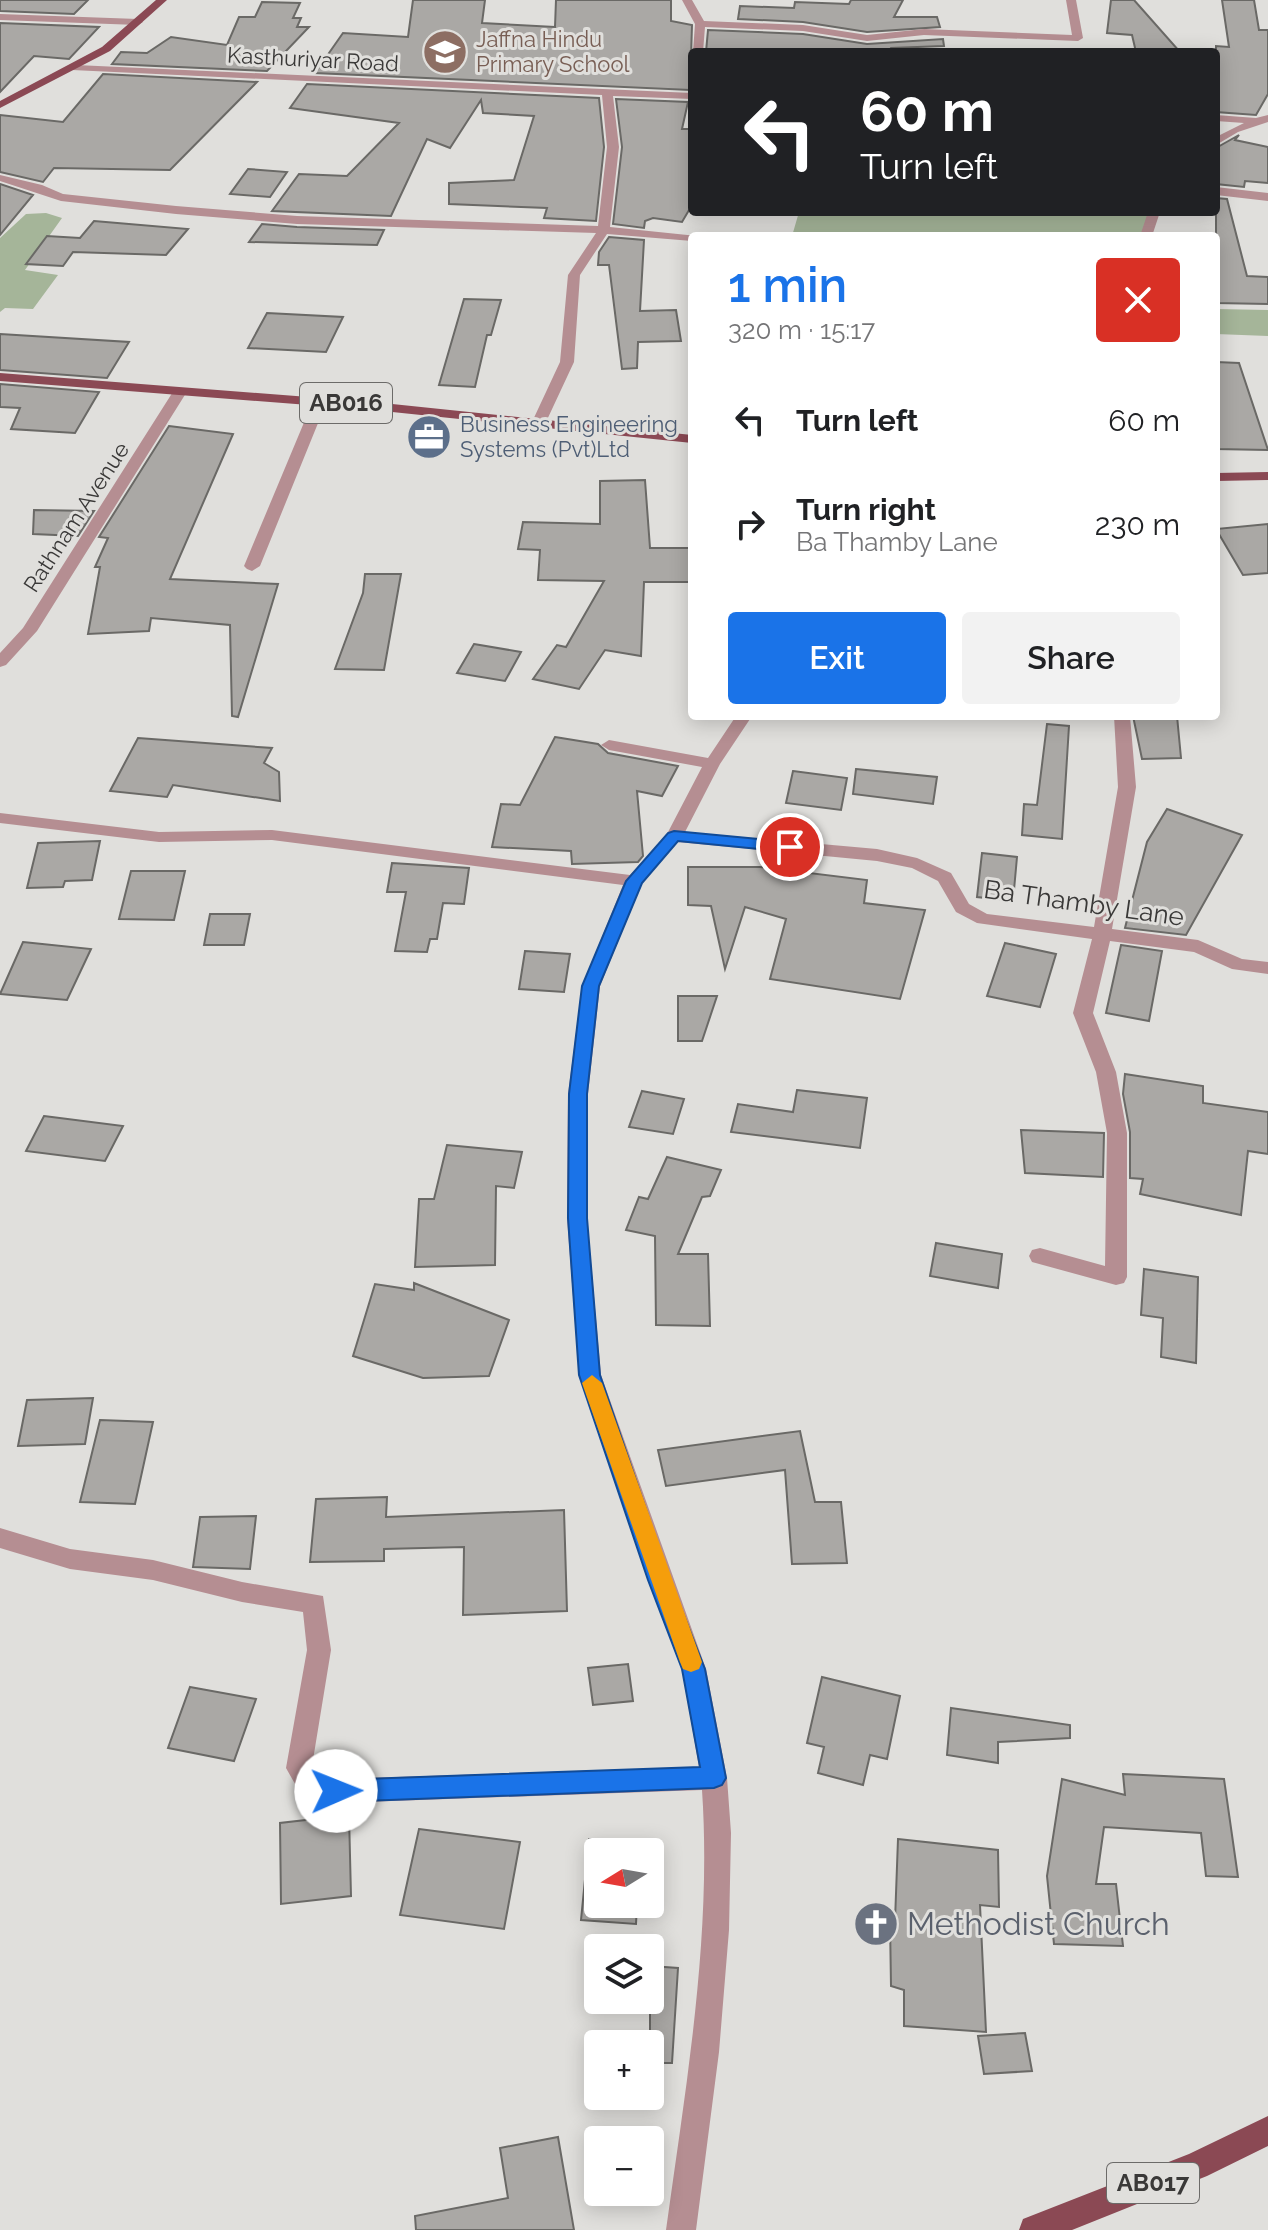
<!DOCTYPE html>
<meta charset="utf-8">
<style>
body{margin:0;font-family:Raleway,sans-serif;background:#f2f2f2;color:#202124;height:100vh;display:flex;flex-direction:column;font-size:30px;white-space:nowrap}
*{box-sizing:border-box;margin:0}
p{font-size:26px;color:#757577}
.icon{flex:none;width:44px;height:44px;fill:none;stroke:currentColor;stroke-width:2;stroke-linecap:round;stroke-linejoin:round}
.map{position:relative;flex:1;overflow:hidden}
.drawer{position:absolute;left:688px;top:232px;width:532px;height:488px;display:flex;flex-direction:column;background:#fff;border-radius:8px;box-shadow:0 4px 20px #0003}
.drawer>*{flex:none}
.banner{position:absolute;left:688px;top:48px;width:532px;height:168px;border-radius:8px;box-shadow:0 4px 20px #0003;background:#202124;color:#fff;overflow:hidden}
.needle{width:52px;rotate:259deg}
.tools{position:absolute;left:584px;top:1838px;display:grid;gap:16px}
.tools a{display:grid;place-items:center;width:80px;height:80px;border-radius:8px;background:#fff;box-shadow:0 4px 20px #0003;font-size:40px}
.pin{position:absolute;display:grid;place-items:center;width:68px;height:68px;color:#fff;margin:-34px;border:4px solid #fff;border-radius:50%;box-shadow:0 2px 8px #0007}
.me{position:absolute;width:88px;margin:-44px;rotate:89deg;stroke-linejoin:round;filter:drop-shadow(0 0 6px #0008)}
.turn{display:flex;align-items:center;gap:28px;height:168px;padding:0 40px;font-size:36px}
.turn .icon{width:104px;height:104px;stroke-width:2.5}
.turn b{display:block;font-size:56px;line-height:68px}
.round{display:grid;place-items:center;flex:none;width:84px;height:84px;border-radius:8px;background:#f2f2f2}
.summary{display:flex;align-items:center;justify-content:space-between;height:136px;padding:0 40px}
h1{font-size:48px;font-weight:600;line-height:60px;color:#1a73e8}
.primary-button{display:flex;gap:16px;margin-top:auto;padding:16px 40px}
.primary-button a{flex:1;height:92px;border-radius:8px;background:#1a73e8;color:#fff;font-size:32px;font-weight:600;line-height:92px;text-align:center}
.primary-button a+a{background:#f2f2f2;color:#202124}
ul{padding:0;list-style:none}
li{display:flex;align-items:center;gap:24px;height:104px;padding:0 40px}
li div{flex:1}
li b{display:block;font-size:30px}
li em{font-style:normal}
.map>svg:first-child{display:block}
.green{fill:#a5b599}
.building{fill:#aaa8a5;stroke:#6a6966;stroke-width:2}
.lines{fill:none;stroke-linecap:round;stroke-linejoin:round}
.minor{fill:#b58e92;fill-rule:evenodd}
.major{fill:#8b4954;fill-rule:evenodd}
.route{fill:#1a73e8;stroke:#114b97;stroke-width:2}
.slow{fill:#f59e0b}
.labels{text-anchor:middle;stroke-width:6;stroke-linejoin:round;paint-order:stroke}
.far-education-label{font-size:22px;fill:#785e54;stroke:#e0dfdc;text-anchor:start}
.far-street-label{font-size:22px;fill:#3a3938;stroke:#e0dfdc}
.far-service-label{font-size:22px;fill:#4e5e75;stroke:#e0dfdc;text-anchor:start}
.shield{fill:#e0dfdc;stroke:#6c6b69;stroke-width:2}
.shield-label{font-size:24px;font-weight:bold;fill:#3a3938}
.street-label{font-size:26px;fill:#3a3938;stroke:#e0dfdc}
.near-worship-label{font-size:32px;fill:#5b616d;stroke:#e0dfdc;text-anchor:start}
</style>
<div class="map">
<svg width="1268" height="2230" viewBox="0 0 1268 2230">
<rect width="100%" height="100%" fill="#e0dfdc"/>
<!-- green -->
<path class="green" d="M799 212H1154L1146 236H792Z
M46 213 62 218 25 270 58 275 33 309 5 308 0 312V238L26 214Z
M1216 309 1268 310V336L1216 334Z"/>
<!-- building -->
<path class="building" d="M0 0H88L74 14 0 11Z
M413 0H485L482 23 555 27 556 0H671V21L692 25 690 90 315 73 343 33 408 37Z
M851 0H903L894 17H937L940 27 867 32 803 22 738 19 740 6 794 8 795 2 849 4Z
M1111 0H1134L1180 52H1136L1132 35 1107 33Z
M1222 0H1254L1259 30H1268V94L1256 115 1216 112V46L1229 47Z
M262 2 300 3 293 18H301L297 27H309L267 71 112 64 121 52 147 53 171 37 227 45 239 17H255Z
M0 23 99 27 69 59 34 56 0 92Z
M708 30 803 34 867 44 943 39 944 46 891 48 888 52H706Z
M103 74 257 82 170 170 54 168 43 182 0 172V115L63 122Z
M307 84 599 98 604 147 596 221 544 218 547 208 449 204V183L514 180 534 116 483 113 481 100 450 148 427 139 391 216 272 211 299 174 347 176 399 123 290 108Z
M616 99 688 102 682 129H692V205L682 222 653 218 645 221 644 228 613 224 622 147Z
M1239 135 1235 140 1268 147V183L1245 181 1244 187 1216 184V148Z
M248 169 287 172 270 197 230 194Z
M0 184 33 195 0 235Z
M1216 198 1227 199 1247 276 1268 277V304L1216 303Z
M94 221 188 229 166 255 73 252 63 266 26 264 47 236 80 238Z
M262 224 297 227 384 230 377 245 249 242Z
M609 237 644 240 640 311 676 310 681 341 638 342 637 368 622 369 609 265H598L599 252Z
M464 299 501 300 491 335H487L475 387 439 385Z
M267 313 343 317 326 352 248 348Z
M0 334 129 342 107 378 0 370Z
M1216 362 1239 363 1268 450 1216 449Z
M0 384 99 392 75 433 11 429 20 408 0 407Z
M169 426 233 434 170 579 278 584 238 717 232 716 230 625 151 618 149 631 88 634 100 567H95L108 538 99 537Z
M645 480 650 548H692V582H644L641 656 605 650 579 689 533 679 557 645 566 647 604 581 538 580 540 550 518 549 523 522 600 524V481Z
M34 510 94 511 78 536 33 534Z
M1268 524V573L1243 575 1216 529Z
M365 574H401L384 670 335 669 363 593Z
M474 644 521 652 505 681 457 673Z
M1133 716H1177L1181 758 1142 759Z
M1047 724 1069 726 1062 839 1022 835 1024 804 1037 805Z
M555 737 598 744 608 753 678 766 662 796 637 791 643 856 638 862 572 864 571 851 492 847 501 804 520 805Z
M138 738 272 748 264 763 279 772 280 801 173 785 167 797 110 791Z
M856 769 937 777 933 804 853 794Z
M793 771 847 778 841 810 786 803Z
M1167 809 1242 835 1186 935 1125 928 1147 842Z
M100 841 92 880 65 881 63 887 27 888 38 843Z
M982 853 1017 857 1013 901 977 897Z
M392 863 469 868 464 904 443 903 437 939H430L427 952 395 951 406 892H387Z
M688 867H760L867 880 864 903 925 910 900 999 770 979 786 919 745 907 725 969 711 906 688 905Z
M131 871H185L174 920 119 919Z
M210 914H250L244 945H204Z
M23 942 91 949 67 1000 0 994Z
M1005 943 1056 954 1040 1007 987 996Z
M1121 945 1162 951 1149 1021 1106 1013Z
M525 951 570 954 564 992 519 989Z
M678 996H717L702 1041H678Z
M1125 1074 1203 1086V1103L1268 1112V1154L1248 1151 1241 1215 1140 1194 1143 1179 1130 1178V1132L1123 1094Z
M797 1090 867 1098 860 1148 731 1132 738 1104 793 1112Z
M642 1091 684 1099 673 1134 629 1127Z
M44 1116 123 1126 105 1161 26 1151Z
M1021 1130 1104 1133 1103 1177 1025 1173Z
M447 1145 522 1152 514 1188 496 1186 495 1265 415 1267 419 1199H434Z
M667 1157 721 1170 710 1196 702 1197 678 1254H708L710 1326 656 1325 655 1236 626 1230 639 1197 648 1199Z
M936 1243 1002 1254 998 1288 930 1276Z
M1144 1269 1198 1277 1196 1363 1161 1357 1163 1318 1141 1315Z
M414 1283 509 1320 489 1376 423 1378 353 1356 375 1284 414 1290Z
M93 1398 85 1444 18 1446 27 1400Z
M100 1420 153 1422 135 1504 80 1502Z
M800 1431 815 1502H841L847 1563 792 1564 785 1470 666 1486 658 1450Z
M387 1497 386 1517 564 1510 567 1611 463 1615 464 1547 384 1549V1561L310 1562 316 1499Z
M256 1516 250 1569 193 1567 200 1517Z
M628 1664 633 1701 593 1705 588 1668Z
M822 1677 900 1696 887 1759 870 1755 863 1785 818 1773 824 1747 807 1743Z
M190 1687 256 1699 234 1761 168 1748Z
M951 1708 1070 1725V1738L998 1742V1763L947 1755Z
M1123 1774 1224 1779 1238 1877 1206 1876 1201 1833 1104 1827 1096 1884H1116L1123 1946 1054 1944 1047 1876 1062 1779 1125 1795Z
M349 1815 351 1896 281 1904 280 1823Z
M419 1829 520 1842 504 1929 400 1915Z
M589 1839 642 1843 641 1852H598V1904H637L636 1924 581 1920Z
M898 1839 998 1850 999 1907 980 1905 986 2032 904 2026V1990L891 1986 890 1921H895Z
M650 1966 678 1968 672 2063H650Z
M1025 2033 1032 2071 984 2074 978 2036Z
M558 2137 574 2230H416L415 2216 508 2198 500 2148Z"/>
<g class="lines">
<!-- minor -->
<path class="minor" d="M682 0H692L704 21 803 25 867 35 924 29 1072 35 1066 0H1076L1083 38 1078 41 924 35 867 41 803 31 705 27 703 52H693L695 24Z
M0 14 138 19 143 22 138 25 0 20Z
M76 65 692 93V99L613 96 619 147 610 227 697 236H692V241L607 234 580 275 574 362 546 422 534 425 532 422 560 362 568 275 596 233 297 224 176 214 61 201 0 181V175L42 185 63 194 176 206 297 216 598 226 607 147 602 95 72 70V66Z
M1216 115 1256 118 1268 115V122L1238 132 1216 145V137L1244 123 1216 121Z
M1216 187 1268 193V201L1216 195Z
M1148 212H1160L1152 236H1140Z
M176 387 188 390 37 631 6 665 0 667V653L23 628Z
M320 397 327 401 260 566 252 571 247 569 244 566 313 401Z
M736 716H752L720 764 685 832 877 849 917 858 951 873 969 904 987 914 1094 927 1118 787 1114 716H1130L1136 787 1112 929 1198 940 1242 959 1268 962V974L1232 969 1194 952 1110 941 1093 1013 1116 1072 1127 1133V1277L1124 1283 1116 1285 1032 1262 1029 1256 1032 1250 1040 1248 1105 1266 1107 1133 1096 1072 1073 1013 1092 939 977 923 956 912 938 881 912 868 877 861 678 842 642 883 600 986 588 1094 587 1218 601 1375 706 1669 727 1778 731 1833 729 1930 719 2052 696 2230H666C686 2085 712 1937 702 1790L336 1803 299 1791 286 1768 307 1650 303 1612 242 1602 153 1580 70 1569 0 1548V1528L70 1549 153 1560 242 1582 323 1596 331 1650 312 1766 317 1773 336 1779 699 1767 682 1669 579 1375 567 1218 568 1094 582 986 623 885 272 840 159 842 0 823V813L159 832 272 830 630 875 667 834 702 767 609 750 601 745 609 740 708 758Z"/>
<!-- major -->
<path class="major" d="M156 0H167L110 51 0 108V101L102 47Z
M0 373 373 402 692 435V443L373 410 0 381Z
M1268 472V480L1216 481V473Z
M1268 2116V2146L1207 2176 1072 2230H1019L1023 2219 1189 2154Z"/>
</g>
<!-- route -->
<path class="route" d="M674 831 790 842 798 847 790 852 678 841 642 883 599 986 587 1094V1218L600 1375 670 1580 705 1669 726 1778 722 1785 714 1788 336 1802 327 1799 324 1791 327 1783 336 1780 700 1767 682 1669 648 1580 579 1375 568 1218 569 1094 582 986 626 881 668 833Z"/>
<!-- slow -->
<path class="slow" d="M592 1375 602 1383 702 1662 699 1669 691 1672 683 1669 680 1662 582 1383Z"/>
<!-- icons -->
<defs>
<g id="school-disc" transform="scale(2.3)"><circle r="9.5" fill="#8d6e63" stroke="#e0dfdc"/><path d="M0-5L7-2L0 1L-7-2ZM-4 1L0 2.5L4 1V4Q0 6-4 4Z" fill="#fff"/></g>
<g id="office-disc" transform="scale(2.3)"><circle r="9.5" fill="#5c6f8a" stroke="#e0dfdc"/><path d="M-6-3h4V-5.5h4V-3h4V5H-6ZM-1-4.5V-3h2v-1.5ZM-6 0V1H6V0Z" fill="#fff"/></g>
<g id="church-disc" transform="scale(2.3)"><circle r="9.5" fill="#6b7280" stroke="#e0dfdc"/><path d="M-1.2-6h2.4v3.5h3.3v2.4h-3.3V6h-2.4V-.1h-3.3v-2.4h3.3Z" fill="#fff"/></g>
</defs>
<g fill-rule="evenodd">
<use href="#school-disc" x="445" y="52"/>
<use href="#office-disc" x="429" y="437"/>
<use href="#church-disc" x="876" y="1924"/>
</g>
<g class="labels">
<!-- far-education labels -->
<g class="far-education-label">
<text x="476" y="47">Jaffna Hindu<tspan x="476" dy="25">Primary School</tspan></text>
</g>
<!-- far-street labels -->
<g class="far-street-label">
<text transform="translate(313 59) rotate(3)" y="8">Kasthuriyar Road</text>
<text transform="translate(76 517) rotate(-57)" y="8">Rathnam Avenue</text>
</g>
<!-- far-service labels -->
<g class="far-service-label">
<text x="460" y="432">Business Engineering<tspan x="460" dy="25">Systems (Pvt)Ltd</tspan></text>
</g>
<!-- shield labels -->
<g class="shield">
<rect x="300" y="383" width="92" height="40" rx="6"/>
<rect x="1107" y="2163" width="92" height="40" rx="6"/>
</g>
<g class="shield-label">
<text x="346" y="411">AB016</text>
<text x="1153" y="2191">AB017</text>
</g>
<!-- street labels -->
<g class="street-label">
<text transform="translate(1084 903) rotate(8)" y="9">Ba Thamby Lane</text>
</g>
<!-- near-worship labels -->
<g class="near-worship-label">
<text x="907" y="1935">Methodist Church</text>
</g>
</g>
</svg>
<div class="tools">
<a><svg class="needle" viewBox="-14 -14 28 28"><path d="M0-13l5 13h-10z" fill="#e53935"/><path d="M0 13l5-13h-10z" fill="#757577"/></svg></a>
<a><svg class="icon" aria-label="layers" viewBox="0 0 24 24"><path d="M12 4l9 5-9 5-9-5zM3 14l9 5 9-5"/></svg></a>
<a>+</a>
<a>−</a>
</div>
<div class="pin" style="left:790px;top:847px;background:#d93025"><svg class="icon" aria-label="arrive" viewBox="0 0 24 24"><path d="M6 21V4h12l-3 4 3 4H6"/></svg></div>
<svg class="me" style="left:336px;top:1791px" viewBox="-20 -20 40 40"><circle r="19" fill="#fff"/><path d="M0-13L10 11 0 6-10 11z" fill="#1a73e8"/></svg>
<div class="banner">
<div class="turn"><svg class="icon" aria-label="left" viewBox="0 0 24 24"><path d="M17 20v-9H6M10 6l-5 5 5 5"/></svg><div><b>60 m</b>Turn left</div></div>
</div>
<section class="drawer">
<div class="summary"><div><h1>1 min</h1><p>320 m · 15:17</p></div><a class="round" style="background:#d93025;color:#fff"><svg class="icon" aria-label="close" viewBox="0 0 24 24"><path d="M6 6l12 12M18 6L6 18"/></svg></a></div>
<ul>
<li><svg class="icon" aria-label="left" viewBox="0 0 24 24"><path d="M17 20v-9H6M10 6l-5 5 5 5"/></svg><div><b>Turn left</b></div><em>60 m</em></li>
<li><svg class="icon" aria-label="right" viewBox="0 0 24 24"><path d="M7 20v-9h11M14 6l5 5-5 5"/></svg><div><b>Turn right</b><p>Ba Thamby Lane</p></div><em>230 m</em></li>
</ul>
<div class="primary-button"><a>Exit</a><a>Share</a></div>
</section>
</div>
